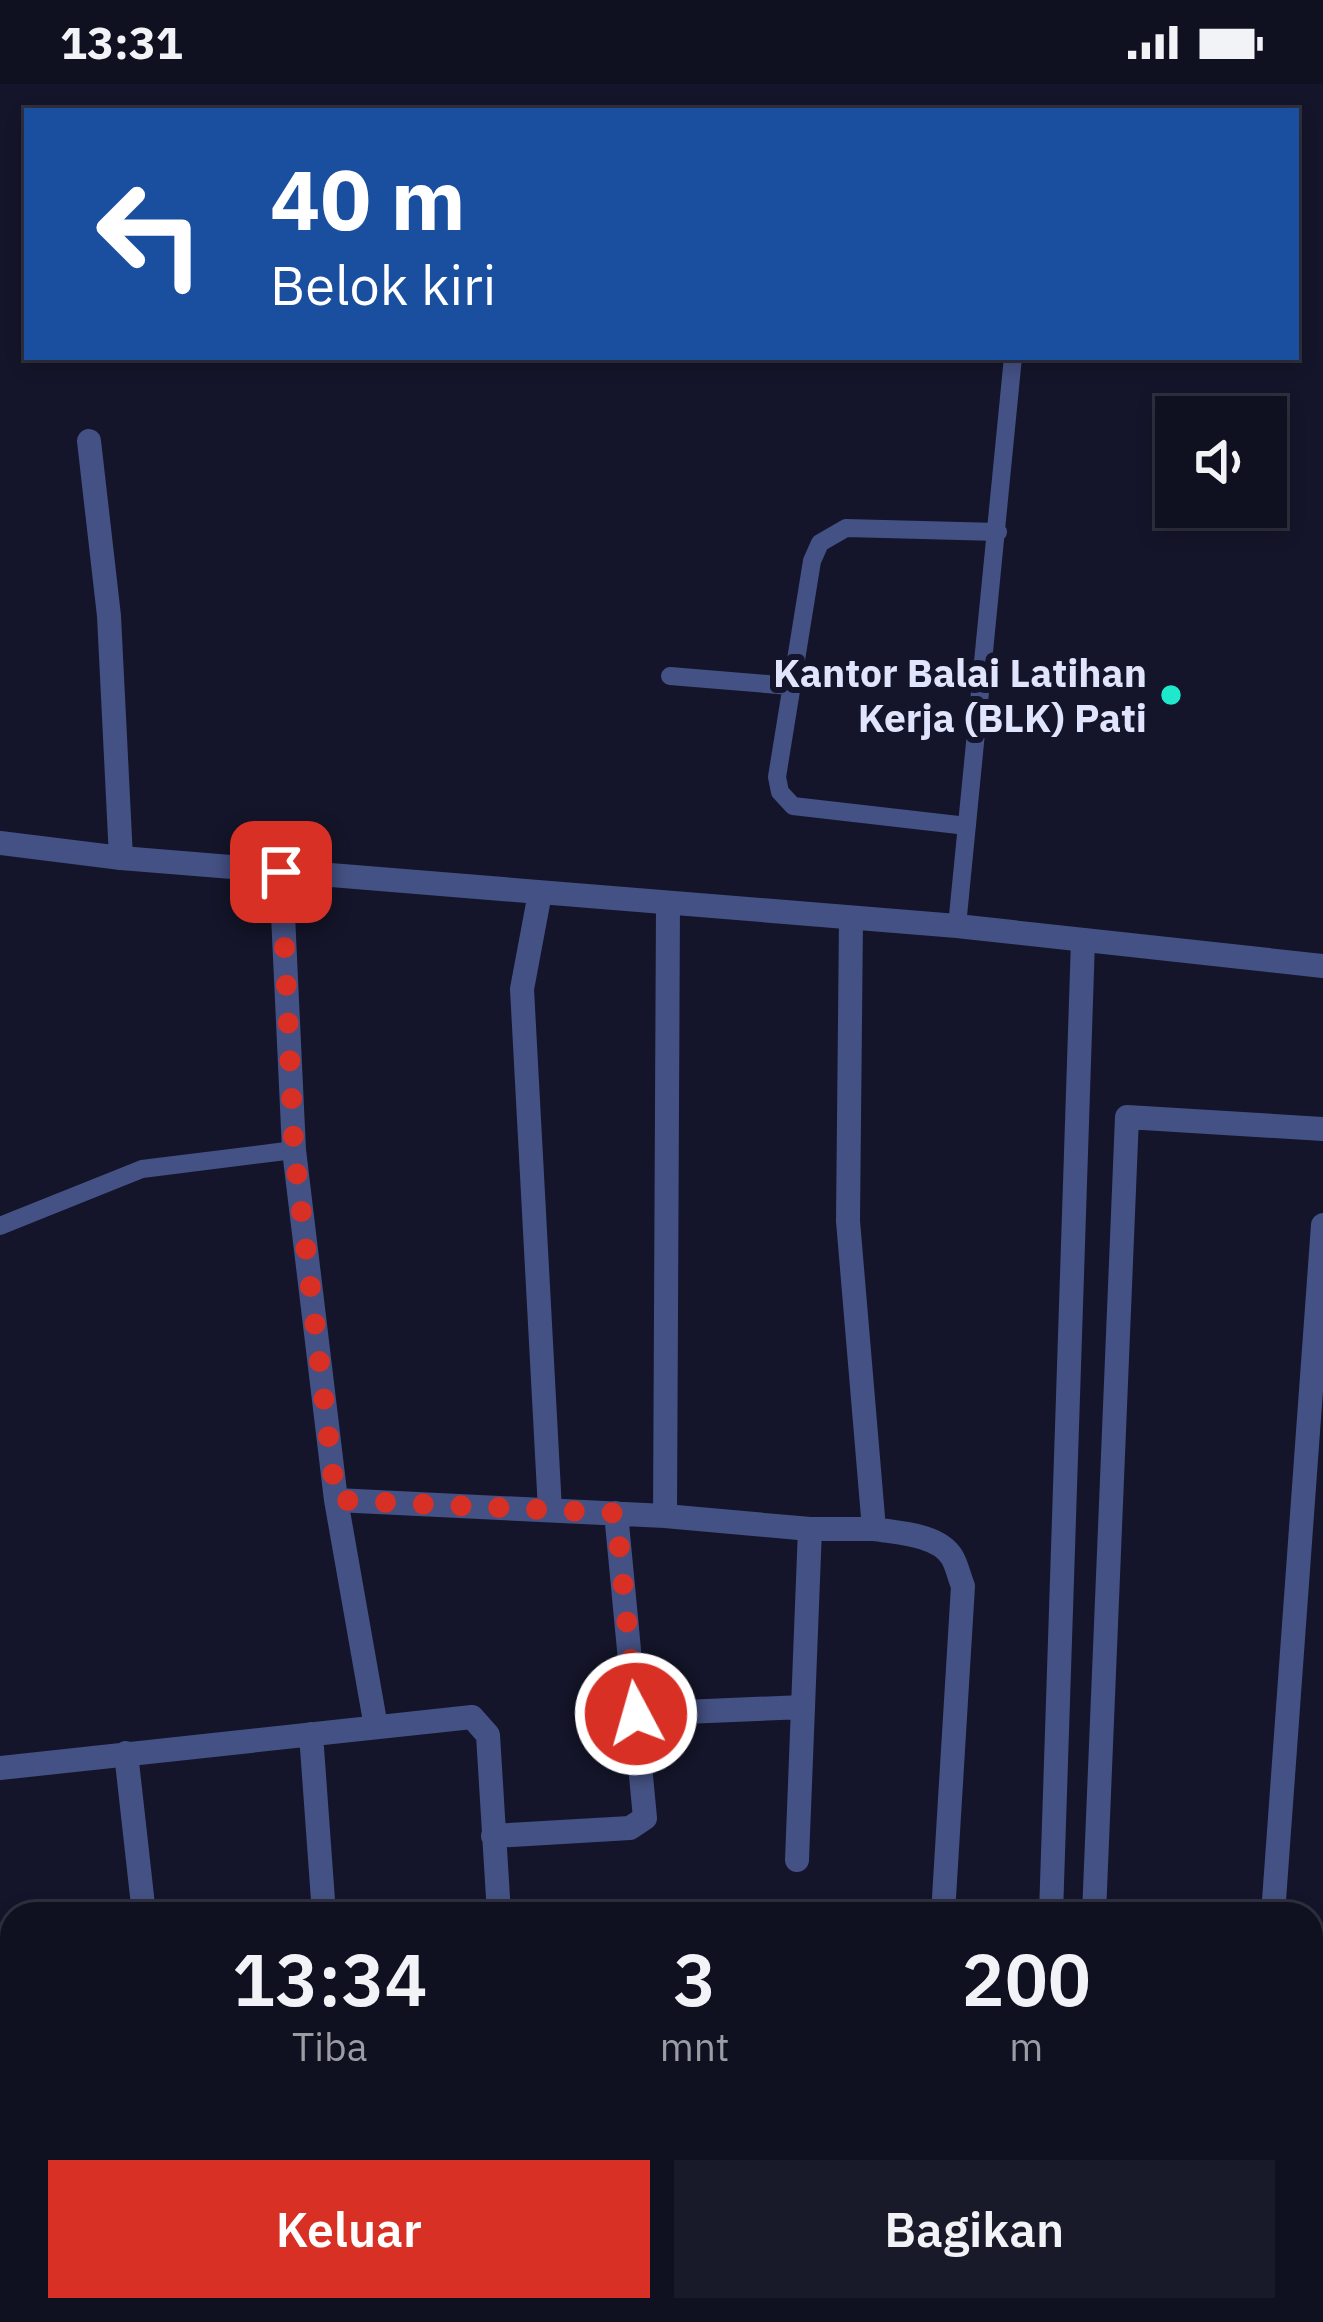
<!DOCTYPE html>
<html lang="id">
<style>
body{margin:0;font-family:"IBM Plex Sans",sans-serif;background:#181929;color:#f1f3f6;height:100vh;display:flex;flex-direction:column;font-size:45px;white-space:nowrap}
*{box-sizing:border-box;margin:0}
p{font-size:39px;color:#9b9da5}
.icon{flex:none;width:66px;height:66px;fill:none;stroke:currentColor;stroke-width:2;stroke-linecap:round;stroke-linejoin:round}
.map{position:relative;flex:1;overflow:hidden}
.details{position:absolute;left:0px;top:1818px;width:1323px;height:420px;display:flex;flex-direction:column;background:#0f1020;border-radius:36px 36px 0 0;box-shadow:0 6px 18px #0003,0 0 0 3px #2f303e}
.details>*{flex:none}
.banner{position:absolute;left:24px;top:24px;width:1275px;height:252px;border-radius:0px;box-shadow:0 6px 18px #0003,0 0 0 3px #2f303e;background:#1a4fa0;color:#fff;overflow:hidden}
.controls{position:absolute;left:1155px;top:312px;display:grid;gap:24px}
.controls a{display:grid;place-items:center;width:132px;height:132px;border-radius:0px;background:#0f1020;box-shadow:0 6px 18px #0003,0 0 0 3px #2f303e;font-size:60px}
.pin{position:absolute;display:grid;place-items:center;width:102px;height:102px;color:#fff;margin:-51px;border-radius:24px;box-shadow:0 6px 18px #0006}
.me{position:absolute;width:132px;margin:-66px;rotate:354deg;stroke-linejoin:round;filter:drop-shadow(0 0 9px #0008)}
.turn{display:flex;align-items:center;gap:42px;height:252px;padding:0 48px;font-size:54px}
.turn .icon{width:156px;height:156px;stroke-width:2.5}
.turn b{display:block;font-size:84px;line-height:102px}
.eta{display:flex;justify-content:space-evenly;align-items:center;height:204px;text-align:center}
.eta b{font-size:72px;font-weight:600;line-height:84px}
.cta{display:flex;gap:24px;margin-top:auto;padding:24px 48px}
.cta a{flex:1;height:138px;border-radius:0px;background:#d93025;color:#fff;font-size:48px;font-weight:600;line-height:138px;text-align:center}
.cta a+a{background:#181929;color:#f1f3f6}
.status{display:flex;justify-content:space-between;align-items:center;height:84px;padding:0 60px;background:#0f1020;direction:ltr}
.status svg{height:33px;fill:currentColor}
.map>svg:first-child{display:block}
.lines{fill:none;stroke-linecap:round;stroke-linejoin:round}
.service{stroke:#445184;stroke-width:18}
.minor{stroke:#445184;stroke-width:24}
.tertiary{stroke:#445184;stroke-width:24}
.route{stroke:#d93025;stroke-width:21;stroke-dasharray:0 37.8}
.poi-dot{fill:#1fe9cd;stroke:#14152a;stroke-width:4.5}
.labels{text-anchor:middle;stroke-width:12;stroke-linejoin:round;paint-order:stroke}
.poi-label{font-size:39px;font-weight:bold;fill:#e0e4fc;stroke:#14152a;text-anchor:end}
</style>
<div class="status"><b>13:31</b><svg viewBox="0 0 49 12"><path d="M0 12V9h3v3zM5 12V6h3v6zM10 12V3h3v9zM15 12V0h3v12zM26 1h20v11H26zM47 4h2v5h-2z"/></svg></div>
<div class="map">
<svg width="1323" height="2238" viewBox="0 0 1323 2238">
<rect width="100%" height="100%" fill="#14152a"/>
<g class="lines">
<!-- service -->
<path class="service" d="M670 592 791 602
M967 742 793 722 780 708 777 693 812 477 820 459 846 444 998 448
M957 842 1013 273
M0 1142 142 1085 294 1066"/>
<!-- minor -->
<path class="minor" d="M89 357 109 532 121 774
M281 788 294 1066 336 1416 376 1643
M540 809 522 905 550 1426
M336 1416 665 1432 810 1445H874L848 1137 851 835
M665 1432 668 820
M874 1445C897 1449 938 1450 952 1473 957 1481 959 1493 963 1502L943 1830
M636 1630 803 1623
M311 1650 324 1830
M126 1669 144 1830
M0 1684 472 1633 488 1651 499 1830
M493 1752 630 1744 645 1734 616 1429
M797 1776 810 1445
M1051 1830 1083 856
M1094 1830 1127 1033 1323 1045
M1273 1830 1323 1141
M0 2111 10 2238
M184 2226 185 2238
M357 2226 358 2238
M534 2226 535 2238
M871 2226 873 2238"/>
<!-- tertiary -->
<path class="tertiary" d="M0 759 121 774 957 842 1323 882"/>
</g>
<g class="lines">
<!-- route -->
<path class="route" d="M281 788 294 1066 336 1416 616 1429 636 1630"/>
</g>
<!-- markers -->
<circle class="poi-dot" cx="1171" cy="611" r="12"/>
<g class="labels">
<!-- poi labels -->
<g class="poi-label">
<text x="1147" y="603">Kantor Balai Latihan<tspan x="1147" dy="45">Kerja (BLK) Pati</tspan></text>
</g>
</g>
</svg>
<div class="controls">
<a><svg class="icon" aria-label="sound" viewBox="0 0 24 24"><path d="M4 9h4l5-4v14l-5-4H4zM17 9q2 3 0 6"/></svg></a>
</div>
<div class="pin" style="left:281px;top:788px;background:#d93025"><svg class="icon" aria-label="arrive" viewBox="0 0 24 24"><path d="M6 21V4h12l-3 4 3 4H6"/></svg></div>
<svg class="me" style="left:636px;top:1630px" viewBox="-20 -20 40 40"><circle r="17" fill="#d93025" stroke="#fff" stroke-width="3"/><path d="M0-11L8 9 0 5-8 9z" fill="#fff"/></svg>
<div class="banner">
<div class="turn"><svg class="icon" aria-label="left" viewBox="0 0 24 24"><path d="M17 20v-9H6M10 6l-5 5 5 5"/></svg><div><b>40 m</b>Belok kiri</div></div>
</div>
<section class="details">
<div class="eta">
<div><b>13:34</b><p>Tiba</p></div>
<div><b>3</b><p>mnt</p></div>
<div><b>200</b><p>m</p></div>
</div>
<div class="cta"><a>Keluar</a><a>Bagikan</a></div>
</section>
</div>
